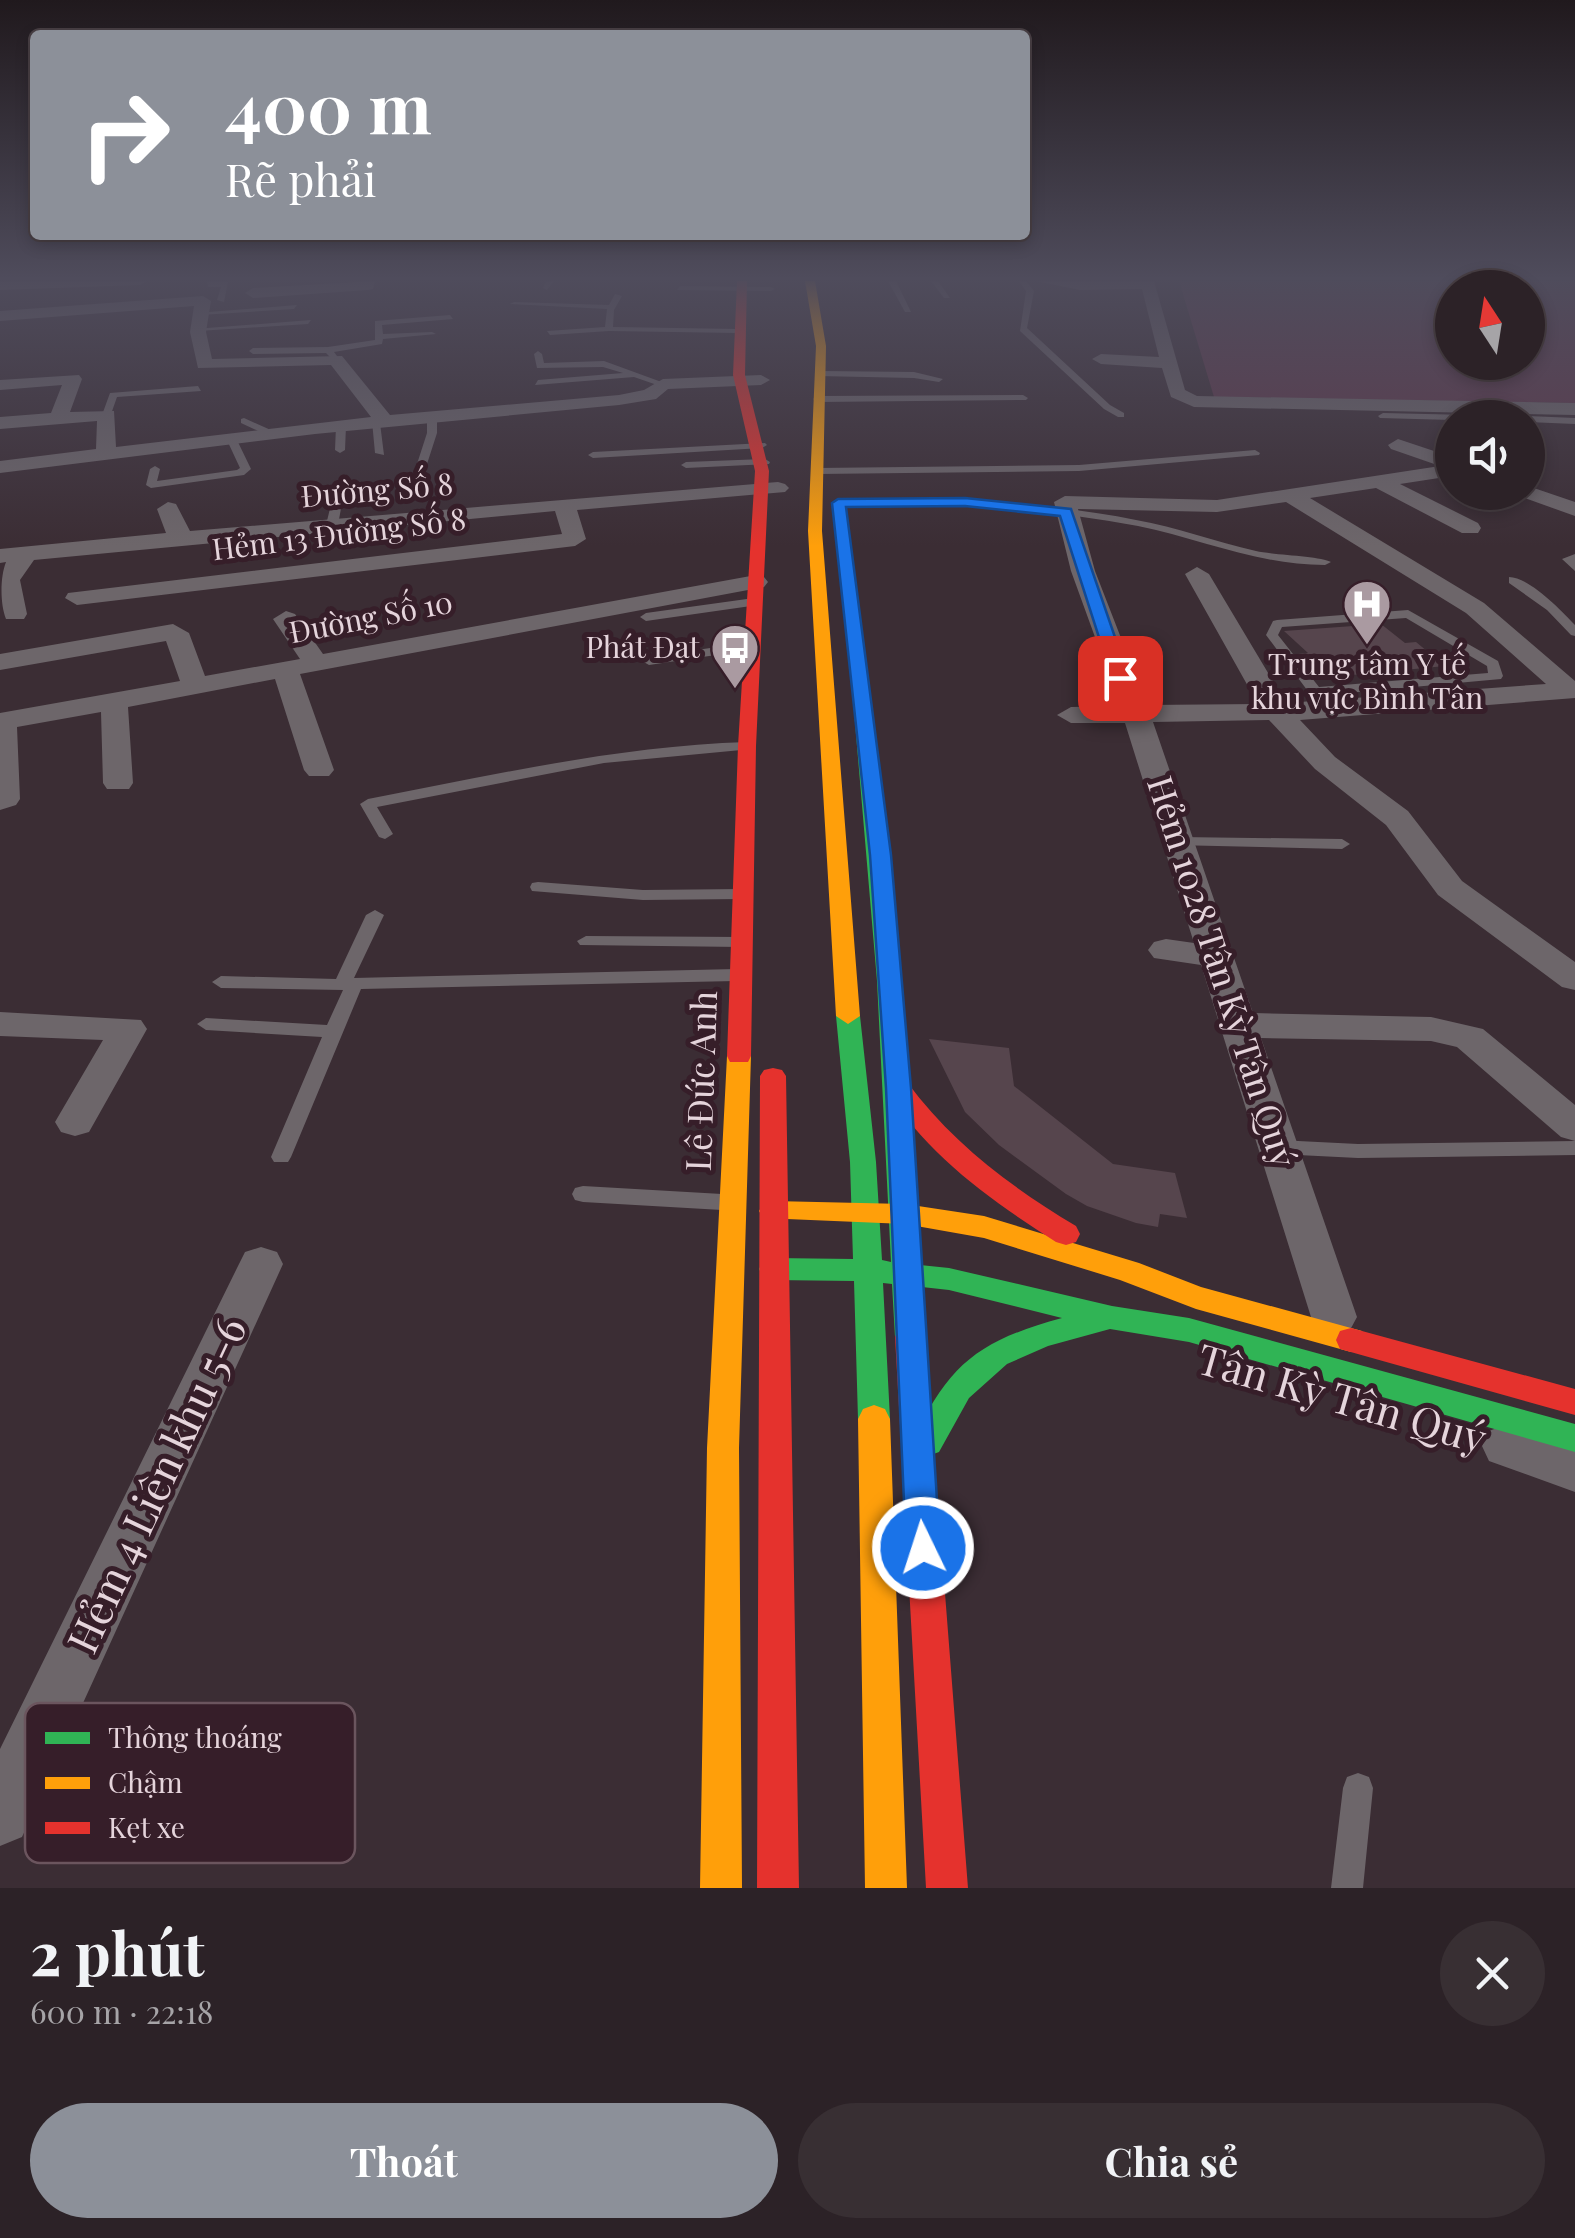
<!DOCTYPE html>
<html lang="vi">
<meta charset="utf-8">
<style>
body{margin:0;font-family:"Playfair Display",serif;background:#382f33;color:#f1f3f6;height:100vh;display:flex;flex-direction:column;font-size:38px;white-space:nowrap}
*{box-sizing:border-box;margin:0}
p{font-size:32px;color:#a6a4a7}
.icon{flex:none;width:55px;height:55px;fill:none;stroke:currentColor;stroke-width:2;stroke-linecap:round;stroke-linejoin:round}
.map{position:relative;height:1888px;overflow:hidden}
.sheet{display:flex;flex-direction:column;background:#2c2227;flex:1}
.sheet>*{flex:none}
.banner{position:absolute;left:30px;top:30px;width:1000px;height:210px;border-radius:10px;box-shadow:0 5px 15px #0003,0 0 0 2px #483f44;background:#8c9099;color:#fff;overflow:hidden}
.needle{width:65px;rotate:348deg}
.fabs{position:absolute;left:1435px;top:270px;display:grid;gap:20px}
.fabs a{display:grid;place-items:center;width:110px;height:110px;border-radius:50%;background:#2c2227;box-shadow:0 5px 15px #0003,0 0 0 2px #483f44;font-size:50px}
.pin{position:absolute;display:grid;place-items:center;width:85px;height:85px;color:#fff;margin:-42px;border-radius:20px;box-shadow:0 5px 15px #0006}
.me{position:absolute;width:110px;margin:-55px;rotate:356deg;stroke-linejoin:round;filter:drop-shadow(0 0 8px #0008)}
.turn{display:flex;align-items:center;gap:35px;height:210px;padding:0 30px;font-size:45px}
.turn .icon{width:130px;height:130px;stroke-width:2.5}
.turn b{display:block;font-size:70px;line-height:85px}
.round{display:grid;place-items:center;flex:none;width:105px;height:105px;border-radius:52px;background:#382f33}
.summary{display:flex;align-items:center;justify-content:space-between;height:170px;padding:0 30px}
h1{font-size:60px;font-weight:700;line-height:75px}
.button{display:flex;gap:20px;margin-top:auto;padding:20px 30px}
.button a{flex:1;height:115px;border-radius:60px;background:#8c9099;color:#fff;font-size:40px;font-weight:700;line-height:115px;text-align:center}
.button a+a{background:#382f33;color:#f1f3f6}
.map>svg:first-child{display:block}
.green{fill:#5f374a;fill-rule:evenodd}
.building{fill:#56454d}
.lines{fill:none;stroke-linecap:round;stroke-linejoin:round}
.lane{fill:#6d666a;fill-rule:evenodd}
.street{fill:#6d666a;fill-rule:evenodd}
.fast{fill:#30b455;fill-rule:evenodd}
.slow{fill:#ff9f0a;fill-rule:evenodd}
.jam{fill:#e5322d;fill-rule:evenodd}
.route{fill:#1a73e8;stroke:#114b97;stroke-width:2.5}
.labels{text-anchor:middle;stroke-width:10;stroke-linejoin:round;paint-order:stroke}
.far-street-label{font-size:30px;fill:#e5d4db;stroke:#361e29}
.far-poi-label{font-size:30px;fill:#e5d4db;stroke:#361e29;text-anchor:end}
.street-label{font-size:35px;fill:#e5d4db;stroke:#361e29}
.near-street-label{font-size:42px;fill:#e5d4db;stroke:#361e29}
.key{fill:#361e29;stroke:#6b555e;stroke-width:2.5}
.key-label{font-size:28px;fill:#e5d4db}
</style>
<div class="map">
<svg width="1575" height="1888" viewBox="0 0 1575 1888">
<rect width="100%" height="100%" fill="#3b2d34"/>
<!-- green -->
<path class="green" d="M1179 281H1575V403L1214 397ZM1452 288H1528V362H1452Z"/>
<!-- building -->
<path class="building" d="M1381 624 1405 643 1416 642 1445 666 1322 678 1298 654 1308 653 1284 631Z
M929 1039 1009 1048 1014 1086 1113 1164 1175 1173 1187 1218 1160 1214 1158 1227 1136 1223 1087 1206 1066 1194 999 1145 965 1112Z"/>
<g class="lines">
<!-- lane -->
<path class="lane" d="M207 281 228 282 224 302 217 300 221 287H208Z
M546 281H554L547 290 543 288Z
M888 281H896L911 312H905Z
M931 281H938L950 298H944Z
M1019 281H1026L1034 291 1027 328 1110 405 1124 413V417H1118L1104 409 1020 331 1026 291Z
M680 286 771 287 775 289 771 291 677 290Z
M615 294 622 296 614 310 613 327 738 329 742 331 738 333 609 331 550 335 547 331 605 327 607 309 510 304 514 302 609 305Z
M297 305 294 309 200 315 196 313Z
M450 315 453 319 382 325 383 334 432 332 436 334 383 339 382 344 334 352 340 360 336 363 326 353 253 354 249 351 253 348 328 347 375 340V321Z
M311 320 308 324 198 331 194 329Z
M538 351 542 354 544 363 604 361 667 384 663 387 634 377 535 385 538 380 623 373 603 367 537 368 534 354Z
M821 371 914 372 943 379 939 382 914 378 818 376Z
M198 386 201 391 117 397 110 417 102 415 110 393Z
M1023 395 1028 398 1026 400 818 402 813 399 818 396Z
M1383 413 1469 415 1473 418H1452V420L1380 418 1378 416Z
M432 416 437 419V433L427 464 422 467 417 464 427 433V419Z
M1528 416 1575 418V424L1528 422V418H1524Z
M244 418 273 431 275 433 267 435 241 423V419Z
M372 421 380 423 384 455 375 453Z
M341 423 346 426 345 450 340 453 335 450 336 426Z
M231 435 236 438 251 469 244 475 151 488 146 485 150 469 155 466 160 469 157 481 237 470 240 468 226 438Z
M765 443 767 445 762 448 593 458 588 455 593 452Z
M1255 450 1260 453 1259 455 1079 471 817 474 812 471 817 468 1079 465Z
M765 459 770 462 769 464 686 468 681 465 686 462Z
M339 489 344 492 338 525 332 528 326 525 334 492Z
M914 499C988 501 1063 505 1136 520 1177 527 1215 542 1256 551 1273 555 1321 556 1331 562L1325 565C1259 565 1201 539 1138 526 1040 507 939 503 839 506L834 503 839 500Z
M1575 554V571L1562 559Z
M1509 577C1529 577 1561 610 1575 625V636L1571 635 1547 610 1509 583Z
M754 598 758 599V605L646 621 640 617 646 613Z
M1408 610 1498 661 1503 676 1501 679 1325 695 1337 711 1330 715C1319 712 1318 698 1307 695V690L1266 635 1273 621 1277 620ZM1406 618 1487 666 1488 673 1319 687 1278 635 1282 627Z
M751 642 757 646 756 649 649 665 642 661 649 657Z
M747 742 752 743V749L604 763 377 807 393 834 385 839 379 837 360 804 368 799C494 775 618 746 747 742Z
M1179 837 1342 839 1350 844 1342 849 1173 845 1171 842Z
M538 882 643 890 742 889 750 894 742 899 643 900 532 891 530 887 532 883Z
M375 910 384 915 354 978 736 969 745 975 736 981 361 989 291 1157 288 1162H274L271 1157 322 1037 206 1030 197 1024 206 1018 327 1025 343 990 221 988 212 982 221 976 336 979 366 915Z
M586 936 741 937 750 942 741 947 580 945 577 941Z
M1278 1140 1358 1144 1575 1141V1155L1358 1158 1278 1154 1271 1152 1268 1147 1271 1142Z
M583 1186 722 1194 730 1196 733 1202 730 1208 722 1210 583 1202 575 1200 572 1194 575 1188Z
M1358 1773 1369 1777 1373 1788 1363 1888H1331L1343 1788 1347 1777Z"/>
<!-- street -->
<path class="street" d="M147 281 140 285 0 290V282Z
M375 281 373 289 368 290 253 298 245 293 253 288Z
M1036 281H1154L1185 390 1197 396 1575 403V415L1194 407 1171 397 1162 368 1101 364 1092 359 1101 354 1159 357 1142 289 1080 290Z
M203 296 211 301 206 332 212 359 342 356 390 415 619 395 644 390 663 379 761 375 770 380 761 385 668 389 656 399 619 405 315 434 0 473V461L96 449 97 421 0 429V417L51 413 62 385 0 390V380L79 375 82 379 70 412 114 411 116 447 371 417 331 365 198 368 190 332 194 306 0 321V311Z
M1398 439 1452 457V476L1400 484 1478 523 1481 528 1478 533H1462L1376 488 1310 498 1484 603 1575 681V698L1300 720 1335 757 1408 811 1462 881 1575 962V990L1562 987 1438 895 1386 825 1315 769 1269 720 1153 722 1253 1013 1431 1017 1483 1029 1575 1105V1141L1561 1137 1457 1047 1431 1041 1261 1038 1357 1317 1350 1330 1334 1336 1318 1330 1311 1317 1201 965 1154 958 1148 950 1154 942 1166 939 1194 943 1125 723H1071L1057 715 1071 707 1120 706 1071 571 1054 502 1065 496 1217 500 1440 466 1391 449 1388 445ZM1286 502 1466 613 1546 684 1286 703 1209 574 1197 567 1185 574 1258 704 1147 705 1095 571 1078 509 1217 512Z
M778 482 785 484 789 488 785 492 577 510 586 539 575 546 77 605 65 598 68 593 562 534 555 511 34 560 20 580 27 614 24 619H6C0 604 0 577 6 562L0 563V549L166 533 157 509 168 502 176 504 190 531Z
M1528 486 1575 502V516L1519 496 1516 492H1528Z
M756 575 764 577 768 582 764 587 300 674 334 770 329 776H309L304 770 275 679 128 707 133 783 129 789H107L103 783 101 712 17 727 20 799 16 805 0 810V713L180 681 166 641 0 670V654L173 624 189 633 205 676 300 659 273 619 286 611 295 614 323 654Z
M0 1012 141 1020 147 1029 89 1132 75 1136 61 1132 55 1122 103 1040 0 1036Z
M261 1247 277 1252 283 1264 22 1837 0 1846V1749L239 1264 245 1252Z
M1507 1424 1575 1448V1492L1489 1461 1482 1446 1489 1431Z"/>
<!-- fast -->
<path class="fast" d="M858 659 866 664 901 981 920 1265 949 1268 1112 1306 1189 1318 1575 1424V1452L1189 1342 1110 1329 1048 1346 1007 1364 969 1398 939 1452 928 1456 917 1452 912 1442C949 1364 978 1341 1062 1318L949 1290 922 1287 925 1337 921 1346 910 1349 899 1346 895 1337 892 1284 883 1283 890 1419 885 1429 874 1433 863 1429 858 1419 854 1281 773 1280 763 1277 759 1269 763 1261 773 1258 853 1259 850 1162 836 1016 848 1008 860 1016 876 1162 882 1260 891 1262 877 981 850 664Z"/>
<!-- slow -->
<path class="slow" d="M805 281H815L826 346 822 531 860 1016 848 1024 836 1016 808 531 816 346Z
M739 1048 748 1050 751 1056 739 1448 742 1888H700L707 1448 727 1056 730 1050Z
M773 1201 905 1204 984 1216 1139 1263 1201 1287 1351 1328 1362 1331 1366 1340 1362 1349 1351 1352 1196 1309 1120 1280 984 1238 905 1224 763 1218 759 1211 763 1204Z
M874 1405 885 1409 890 1419 907 1888H865L858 1419 863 1409Z"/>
<!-- jam -->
<path class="jam" d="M737 281H747L745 375 769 471 756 746 751 1056 748 1062H730L727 1056 738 746 755 471 733 375Z
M773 1068 782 1070 786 1076 799 1888H757L760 1076 764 1070Z
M898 1079 907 1082C953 1144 1011 1187 1076 1226L1080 1234 1076 1242 1066 1245 1056 1242C990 1200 927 1155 885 1088L889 1082Z
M910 1325 921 1328 925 1337 968 1888H926L895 1337 899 1328Z
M1351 1328 1575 1389V1415L1340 1349 1336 1340 1340 1331Z"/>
</g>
<!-- sky -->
<linearGradient id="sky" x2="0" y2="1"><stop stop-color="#20191d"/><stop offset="0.51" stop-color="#4f4c5c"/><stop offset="1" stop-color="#4f4c5c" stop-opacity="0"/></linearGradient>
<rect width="1575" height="546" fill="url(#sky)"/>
<!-- route -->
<path class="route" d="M965 498 1071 509 1129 678 1120 683 1112 678 1060 516 965 506 846 507 891 855 911 1088 940 1548 935 1559 923 1563 911 1559 906 1548 886 1088 870 855 832 503 838 499Z"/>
<!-- icons -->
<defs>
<g id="hospital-pin" transform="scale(2.5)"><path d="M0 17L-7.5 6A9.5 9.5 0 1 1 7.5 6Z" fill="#aa9aa1" stroke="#361e29"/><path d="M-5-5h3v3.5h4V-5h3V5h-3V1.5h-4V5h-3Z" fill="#fff"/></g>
<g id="bus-pin" transform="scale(2.5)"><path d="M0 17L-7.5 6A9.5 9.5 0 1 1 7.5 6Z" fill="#aa9aa1" stroke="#361e29"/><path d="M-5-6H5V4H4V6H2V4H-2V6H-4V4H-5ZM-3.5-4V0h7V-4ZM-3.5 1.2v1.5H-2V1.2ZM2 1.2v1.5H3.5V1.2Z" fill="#fff"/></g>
</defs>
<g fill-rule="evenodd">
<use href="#hospital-pin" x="1367" y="604"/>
<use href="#bus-pin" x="735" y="648"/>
</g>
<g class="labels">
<!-- far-street labels -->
<g class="far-street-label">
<text transform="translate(377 491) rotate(-5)" y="10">Đường Số 8</text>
<text transform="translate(339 535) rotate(-7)" y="10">Hẻm 13 Đường Số 8</text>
<text transform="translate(371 618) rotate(-11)" y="10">Đường Số 10</text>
</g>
<!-- far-poi labels -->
<g class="far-poi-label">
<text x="700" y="658">Phát Đạt</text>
<text x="1367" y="675" text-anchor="middle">Trung tâm Y tế<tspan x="1367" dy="34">khu vực Bình Tân</tspan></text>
</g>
<!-- street labels -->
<g class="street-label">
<text transform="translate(1221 972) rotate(72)" y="12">Hẻm 1028 Tân Kỳ Tân Quý</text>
<text transform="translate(702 1081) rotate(-88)" y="12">Lê Đức Anh</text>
</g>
<!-- near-street labels -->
<g class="near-street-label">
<text transform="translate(1342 1399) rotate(16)" y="15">Tân Kỳ Tân Quý</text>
<text transform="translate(157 1485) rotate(-65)" y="15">Hẻm 4 Liên khu 5-6</text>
</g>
</g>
<!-- legend -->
<rect x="25" y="1703" width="330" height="160" rx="15" class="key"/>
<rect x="45" y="1732" width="45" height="12" fill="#30b455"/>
<rect x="45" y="1777" width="45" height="12" fill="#ff9f0a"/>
<rect x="45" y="1822" width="45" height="12" fill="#e5322d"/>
<g class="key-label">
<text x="108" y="1748">Thông thoáng</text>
<text x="108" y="1793">Chậm</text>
<text x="108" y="1838">Kẹt xe</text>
</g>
</svg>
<div class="fabs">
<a><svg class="needle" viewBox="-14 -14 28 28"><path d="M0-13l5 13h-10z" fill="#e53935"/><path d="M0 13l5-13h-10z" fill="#a6a4a7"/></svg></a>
<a><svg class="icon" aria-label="sound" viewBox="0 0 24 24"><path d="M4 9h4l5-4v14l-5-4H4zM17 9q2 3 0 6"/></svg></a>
</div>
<div class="pin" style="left:1120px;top:678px;background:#d93025"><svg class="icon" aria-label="arrive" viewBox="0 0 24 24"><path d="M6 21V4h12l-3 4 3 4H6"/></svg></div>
<svg class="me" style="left:923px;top:1548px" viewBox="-20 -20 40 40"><circle r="17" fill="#1a73e8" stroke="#fff" stroke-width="3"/><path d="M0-11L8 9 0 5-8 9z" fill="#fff"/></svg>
<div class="banner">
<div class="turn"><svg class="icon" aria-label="right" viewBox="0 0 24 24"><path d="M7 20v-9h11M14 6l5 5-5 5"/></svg><div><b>400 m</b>Rẽ phải</div></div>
</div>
</div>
<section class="sheet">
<div class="summary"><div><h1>2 phút</h1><p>600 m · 22:18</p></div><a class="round"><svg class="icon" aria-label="close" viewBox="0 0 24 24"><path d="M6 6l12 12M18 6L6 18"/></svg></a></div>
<div class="button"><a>Thoát</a><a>Chia sẻ</a></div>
</section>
